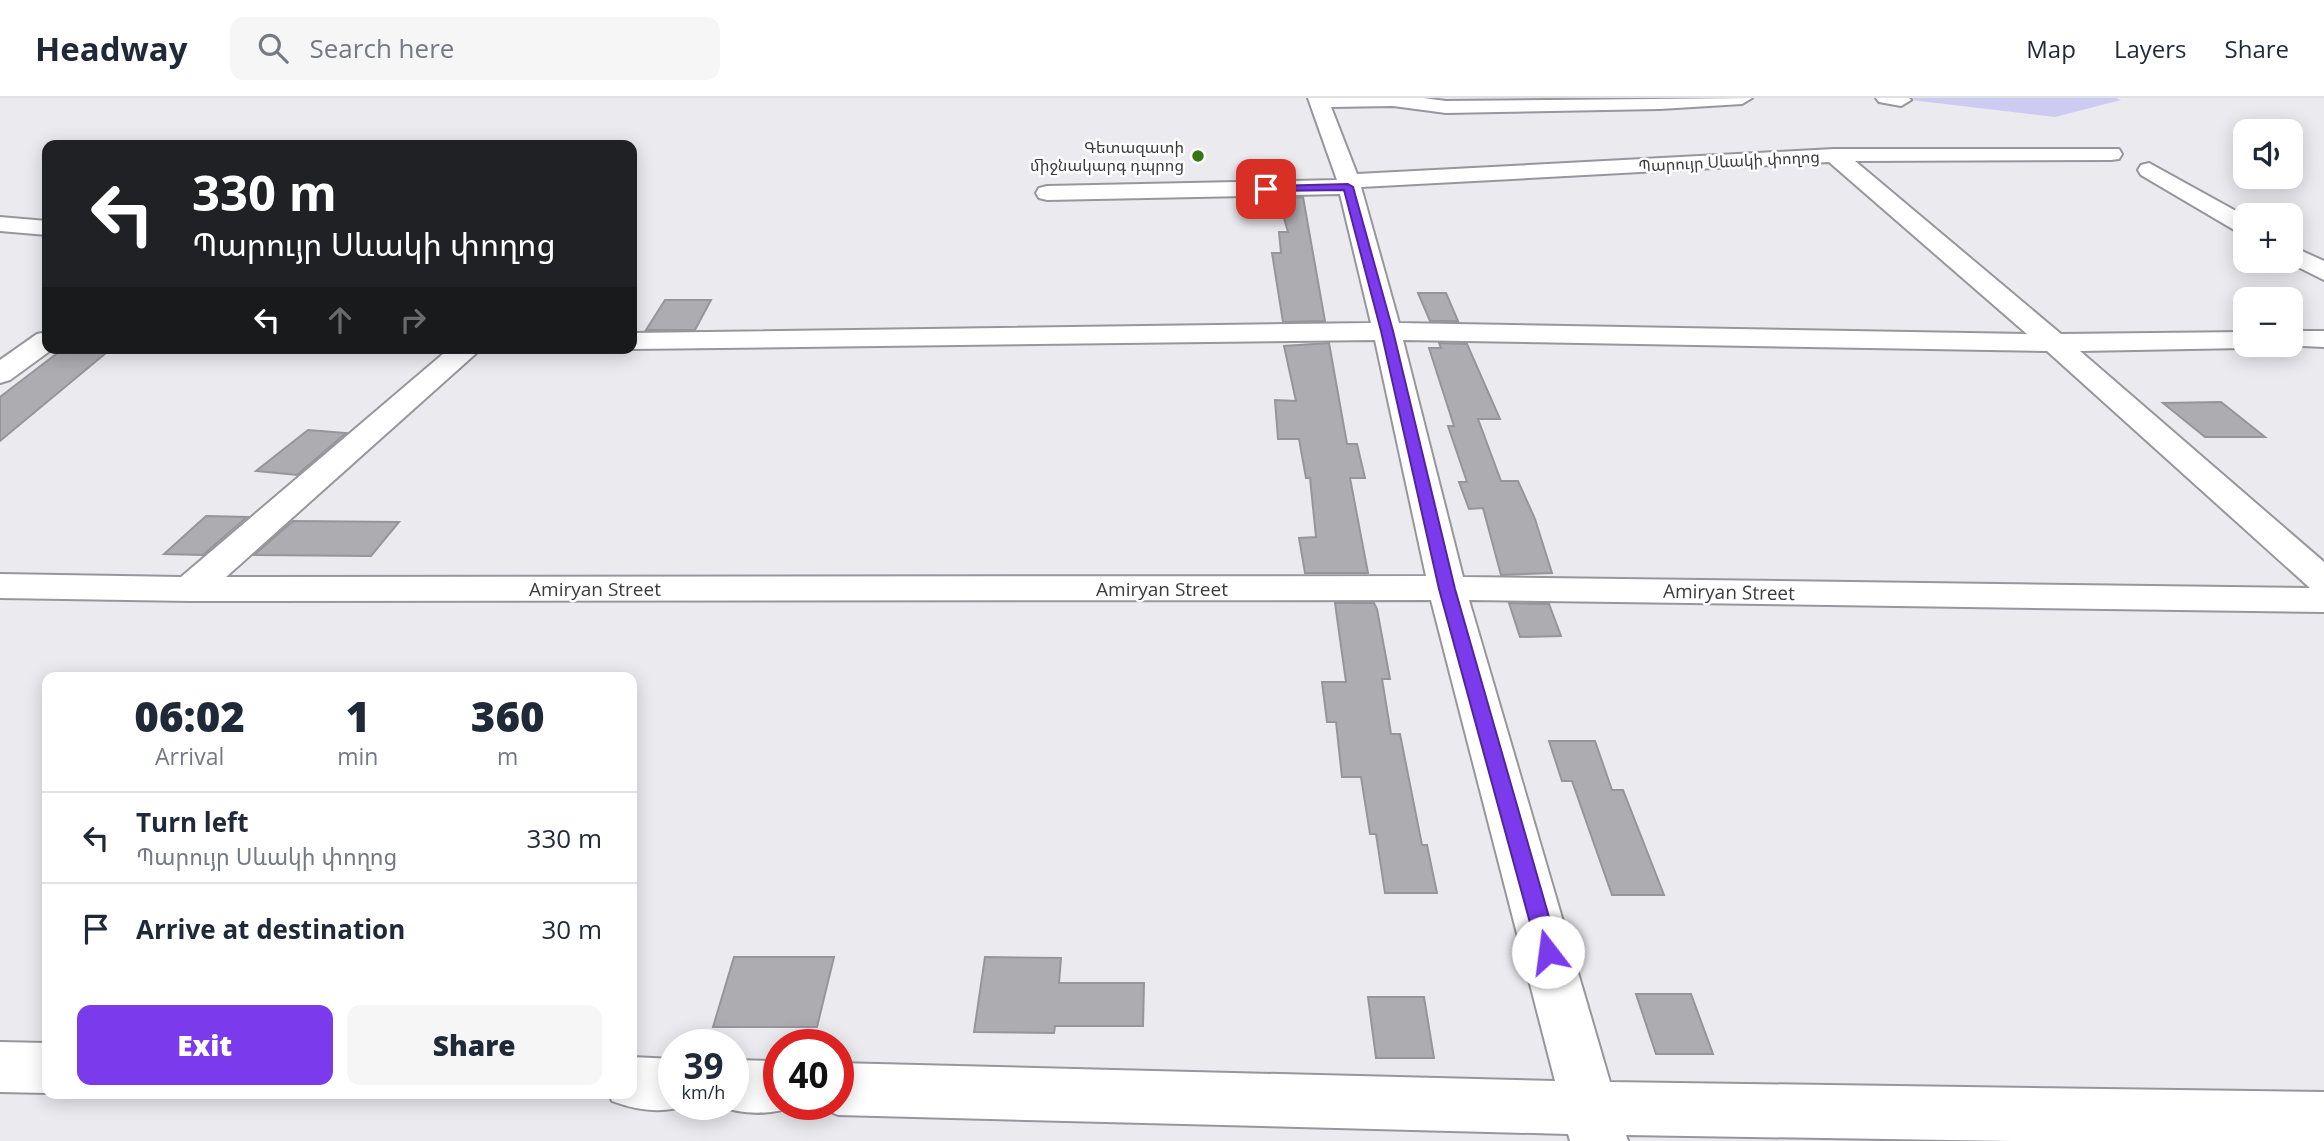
<!DOCTYPE html>
<meta charset="utf-8">
<style>
body{margin:0;font-family:"Open Sans","Noto Sans Armenian",sans-serif;background:#f6f6f7;color:#1f2937;height:100vh;display:flex;flex-direction:column;font-size:26px;white-space:nowrap}
*{box-sizing:border-box;margin:0}
p{font-size:23px;color:#747a83}
.icon{flex:none;width:38px;height:38px;fill:none;stroke:currentColor;stroke-width:2;stroke-linecap:round;stroke-linejoin:round}
.map{position:relative;flex:1;overflow:hidden}
.side{position:absolute;left:42px;top:574px;width:595px;height:427px;display:flex;flex-direction:column;background:#fff;border-radius:14px;box-shadow:0 4px 18px #0003}
.side>*{flex:none}
.banner{position:absolute;left:42px;top:42px;width:595px;height:214px;border-radius:14px;box-shadow:0 4px 18px #0003;background:#202124;color:#fff;overflow:hidden}
.fabs{position:absolute;left:2233px;top:21px;display:grid;gap:14px}
.fabs a{display:grid;place-items:center;width:70px;height:70px;border-radius:14px;background:#fff;box-shadow:0 4px 18px #0003;font-size:35px}
.speed{position:absolute;left:658px;top:931px;display:flex;gap:14px;font-size:35px;font-weight:700;text-align:center}
.speed>*{display:grid;place-content:center;width:91px;height:91px;border-radius:50%;background:#fff;box-shadow:0 4px 18px #0003;line-height:1}
.speed small{font-size:18px;font-weight:400}
.speed .limit{border:10px solid #d22;background:#fff;color:#111}
.pin{position:absolute;display:grid;place-items:center;width:60px;height:60px;color:#fff;margin:-30px;border-radius:14px;box-shadow:0 4px 10px #0006}
.me{position:absolute;width:77px;margin:-38px;rotate:345deg;stroke-linejoin:round;filter:drop-shadow(0 0 5px #0008)}
.turn{display:flex;align-items:center;gap:24px;height:147px;padding:0 35px;font-size:32px}
.turn .icon{width:91px;height:91px;stroke-width:2.5}
.turn b{display:block;font-size:49px;line-height:60px}
.lanes{display:flex;align-items:center;height:66px;padding:0 35px;background:#0003;justify-content:center;gap:35px;direction:ltr}
.lanes .off{opacity:.35}
.eta{display:flex;justify-content:space-evenly;align-items:center;height:119px;text-align:center}
.eta b{font-size:42px;font-weight:800;line-height:49px}
.action{display:flex;gap:14px;margin-top:auto;padding:14px 35px}
.action a{flex:1;height:80px;border-radius:14px;background:#7c3aed;color:#fff;font-size:28px;font-weight:800;line-height:80px;text-align:center}
.action a+a{background:#f6f6f7;color:#1f2937}
ul{padding:0;list-style:none}
li{display:flex;align-items:center;gap:21px;height:91px;padding:0 35px;border-top:2px solid #e0e1e3}
li div{flex:1}
li b{display:block;font-size:26px}
li em{font-style:normal}
header{display:flex;align-items:center;gap:42px;box-sizing:border-box;height:98px;padding:0 35px;background:#fff;border-bottom:2px solid #e0e1e3}
header strong{font-size:33px}
nav{display:flex;gap:38px;margin-inline-start:auto;font-size:24px}
.search{width:490px;height:63px;background:#f6f6f7;display:flex;align-items:center;gap:18px;box-sizing:border-box;padding:0 24px;border-radius:14px;color:#747a83;font-size:26px}
.map>svg:first-child{display:block}
.green{fill:#cdcbf1}
.building{fill:#acacb1;stroke:#95959a;stroke-width:2}
.lines{fill:none;stroke-linecap:round;stroke-linejoin:round}
.minor-casing{stroke:#96969c;stroke-width:4}
.minor{fill:#fff;fill-rule:evenodd}
.route{fill:#7c3aed;stroke:#51269a;stroke-width:2}
.poi-dot{fill:#367714;stroke:#fff;stroke-width:2.5}
.labels{text-anchor:middle;stroke-width:5;stroke-linejoin:round;paint-order:stroke}
.far-poi-label{font-size:16px;fill:#3c3c3f;stroke:#fff;text-anchor:end}
.far-street-label{font-size:16px;fill:#3c3c3f;stroke:#fff}
.street-label{font-size:19px;fill:#3c3c3f;stroke:#fff}
</style>
<header>
<strong>Headway</strong>
<div class="search"><svg class="icon" aria-label="search" viewBox="0 0 24 24"><circle cx="10" cy="10" r="6"/><path d="M15 15l6 6"/></svg>Search here</div>
<nav><a>Map</a><a>Layers</a><a>Share</a></nav>
</header>
<div class="map">
<svg width="2324" height="1043" viewBox="0 0 2324 1043">
<rect width="100%" height="100%" fill="#eaeaef"/>
<!-- green -->
<path class="green" d="M1894 0H2116L2121 2 2055 19Z"/>
<!-- building -->
<path class="building" d="M1303 99 1325 223 1283 224 1272 155H1281L1279 134H1288L1278 100Z
M1418 195H1446L1458 223H1430Z
M665 202H711L695 232H646Z
M1329 245 1347 346H1357L1365 380H1350L1368 475H1305L1299 440 1316 439 1310 380H1306L1299 341H1278L1275 302 1296 303 1284 248Z
M1439 245 1467 246 1500 321H1478L1501 383H1518L1535 421 1552 475 1501 477 1483 410 1469 411 1459 384H1467L1448 328H1454L1429 250H1441Z
M64 250H112L0 343V299Z
M2221 304 2265 339H2205L2163 305Z
M308 332 346 335 297 377 256 373Z
M206 418 247 419 203 457 164 456Z
M293 423 399 424 371 458 254 457Z
M1335 505H1374L1377 511 1390 581H1382L1391 636H1400L1422 747H1427L1437 795H1385L1376 736H1370L1361 679H1342L1336 624H1327L1322 584H1346Z
M1509 505 1549 506 1561 538 1520 539Z
M1549 643H1595L1612 692H1623L1664 797H1612L1572 683H1562Z
M734 859H834L817 929H713Z
M985 859 1061 860 1059 885H1144L1143 928H1055L1054 935 974 934Z
M1636 896H1691L1713 956H1656Z
M1368 899H1424L1434 960H1376Z"/>
<g class="lines">
<!-- minor casing -->
<g class="minor-casing">
<path id="minor" d="M1308 0H1423L1446 3 1752 0 1742 6 1660 11 1446 15 1393 8 1331 9 1357 76 1834 51H2119L2122 56 2119 61 2111 62 1855 63 2061 236 2245 234V247L2255 248 2245 250 2080 253 2324 464V514L1469 502 1610 984 2324 994V1043H2011L1626 1037 1628 1043H1570L1568 1036 838 1017 818 1009 817 1006H838V965L1555 983 1431 502 190 503 0 500V476L181 479 450 250H482L226 479 1426 478 1375 242 632 251 627 250H632V235L1371 225 1340 96 1047 102 1039 100 1036 95 1039 90 1047 88 1337 82ZM1829 64 2027 236 1399 225 1361 89ZM1403 242 2047 253 2310 490 1463 479Z
M1876 0H1909L1911 2 1901 8 1879 4Z
M2149 65 2245 118V135L2236 133 2141 77 2138 72 2141 67Z
M0 119 47 123V137L0 133Z
M2291 148 2324 163V182L2286 163H2291Z
M2291 233H2324V249L2281 247H2291Z
M47 234V250H54L10 282 0 285V262L37 236Z
M0 944 47 945V995L0 994Z
M632 959 674 961V1006H691C665 1016 638 1013 612 1003L609 996H632Z
M733 962 779 963V1006L799 1007C771 1018 741 1017 713 1006H733Z"/>
</g>
<!-- minor -->
<use href="#minor" class="minor"/>
</g>
<!-- route -->
<path class="route" d="M1348 86 1353 89 1393 233 1455 491 1559 854 1556 861 1548 863 1541 861 1538 854 1439 491 1381 233 1344 92 1266 93 1262 91 1266 88Z"/>
<!-- markers -->
<circle class="poi-dot" cx="1198" cy="58" r="7"/>
<g class="labels">
<!-- far-poi labels -->
<g class="far-poi-label">
<text x="1184" y="55">Գետազատի<tspan x="1184" dy="18">միջնակարգ դպրոց</tspan></text>
</g>
<!-- far-street labels -->
<g class="far-street-label">
<text transform="translate(1729 63) rotate(-3)" y="6">Պարույր Սևակի փողոց</text>
</g>
<!-- street labels -->
<g class="street-label">
<text x="595" y="498">Amiryan Street</text>
<text x="1162" y="498">Amiryan Street</text>
<text transform="translate(1729 494) rotate(1)" y="7">Amiryan Street</text>
</g>
</g>
</svg>
<div class="fabs">
<a><svg class="icon" aria-label="sound" viewBox="0 0 24 24"><path d="M4 9h4l5-4v14l-5-4H4zM17 9q2 3 0 6"/></svg></a>
<a>+</a>
<a>−</a>
</div>
<div class="speed"><div>39<small>km/h</small></div><div class="limit">40</div></div>
<div class="pin" style="left:1266px;top:91px;background:#d93025"><svg class="icon" aria-label="arrive" viewBox="0 0 24 24"><path d="M6 21V4h12l-3 4 3 4H6"/></svg></div>
<svg class="me" style="left:1548px;top:854px" viewBox="-20 -20 40 40"><circle r="19" fill="#fff"/><path d="M0-13L10 11 0 6-10 11z" fill="#7c3aed"/></svg>
<div class="banner">
<div class="turn"><svg class="icon" aria-label="left" viewBox="0 0 24 24"><path d="M17 20v-9H6M10 6l-5 5 5 5"/></svg><div><b>330 m</b>Պարույր Սևակի փողոց</div></div>
<div class="lanes"><svg class="icon" aria-label="left" viewBox="0 0 24 24"><path d="M17 20v-9H6M10 6l-5 5 5 5"/></svg><svg class="icon off" aria-label="ahead" viewBox="0 0 24 24"><path d="M12 20V5M6 11l6-6 6 6"/></svg><svg class="icon off" aria-label="right" viewBox="0 0 24 24"><path d="M7 20v-9h11M14 6l5 5-5 5"/></svg></div>
</div>
<section class="side">
<div class="eta">
<div><b>06:02</b><p>Arrival</p></div>
<div><b>1</b><p>min</p></div>
<div><b>360</b><p>m</p></div>
</div>
<ul>
<li><svg class="icon" aria-label="left" viewBox="0 0 24 24"><path d="M17 20v-9H6M10 6l-5 5 5 5"/></svg><div><b>Turn left</b><p>Պարույր Սևակի փողոց</p></div><em>330 m</em></li>
<li><svg class="icon" aria-label="arrive" viewBox="0 0 24 24"><path d="M6 21V4h12l-3 4 3 4H6"/></svg><div><b>Arrive at destination</b></div><em>30 m</em></li>
</ul>
<div class="action"><a>Exit</a><a>Share</a></div>
</section>
</div>
